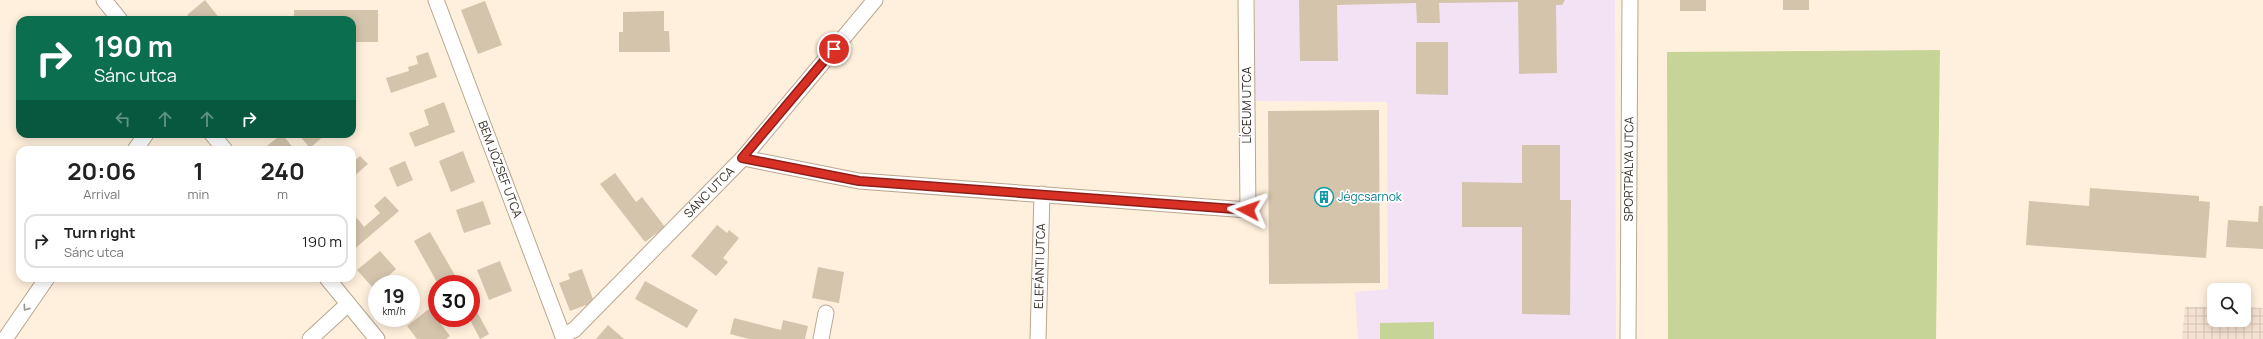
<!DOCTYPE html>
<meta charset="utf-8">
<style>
body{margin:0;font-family:Manrope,sans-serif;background:#f2f2f2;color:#222;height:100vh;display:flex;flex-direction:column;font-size:15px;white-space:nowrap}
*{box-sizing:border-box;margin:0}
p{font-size:13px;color:#767676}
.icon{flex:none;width:22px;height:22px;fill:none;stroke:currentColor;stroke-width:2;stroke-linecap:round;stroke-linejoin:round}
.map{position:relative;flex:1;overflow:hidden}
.drawer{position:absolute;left:16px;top:146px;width:340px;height:136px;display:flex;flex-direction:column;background:#fff;border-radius:12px;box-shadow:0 2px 10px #0003}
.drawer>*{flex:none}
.hud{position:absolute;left:16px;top:16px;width:340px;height:122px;border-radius:12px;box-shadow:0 2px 10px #0003;background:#0b6e4f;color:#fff;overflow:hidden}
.buttons{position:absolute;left:2207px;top:283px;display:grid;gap:8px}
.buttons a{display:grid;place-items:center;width:44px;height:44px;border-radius:8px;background:#fff;box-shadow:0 2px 10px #0003;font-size:20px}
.speed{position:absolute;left:368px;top:275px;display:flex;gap:8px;font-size:20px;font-weight:700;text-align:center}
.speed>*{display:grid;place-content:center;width:52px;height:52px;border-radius:50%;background:#fff;box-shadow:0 2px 10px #0003;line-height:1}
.speed small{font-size:10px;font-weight:400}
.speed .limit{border:6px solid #d22;background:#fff;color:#111}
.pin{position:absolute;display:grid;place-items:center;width:34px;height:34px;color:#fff;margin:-17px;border:2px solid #fff;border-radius:50%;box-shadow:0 1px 4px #0007}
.me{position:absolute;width:44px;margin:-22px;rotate:274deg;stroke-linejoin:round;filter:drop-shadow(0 0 3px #0008)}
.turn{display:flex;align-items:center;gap:14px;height:84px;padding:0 12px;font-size:18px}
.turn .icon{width:52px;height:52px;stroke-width:2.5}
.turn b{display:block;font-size:28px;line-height:34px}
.lanes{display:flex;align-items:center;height:38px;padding:0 12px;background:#0003;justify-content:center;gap:20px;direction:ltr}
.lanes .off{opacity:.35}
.eta{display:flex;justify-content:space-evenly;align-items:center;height:68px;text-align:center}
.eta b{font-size:24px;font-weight:700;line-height:28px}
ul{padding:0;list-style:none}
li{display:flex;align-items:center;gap:12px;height:54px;margin:0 8px 6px;padding:0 4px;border:2px solid #e0e0e0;border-radius:12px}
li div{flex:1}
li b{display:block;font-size:15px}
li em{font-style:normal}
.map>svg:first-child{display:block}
.industrial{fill:url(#industrial-grid)}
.education{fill:#f3e2f4}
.garden{fill:#c6d497}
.building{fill:#d5c4ac}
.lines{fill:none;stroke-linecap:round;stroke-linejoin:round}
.street-casing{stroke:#b8a78f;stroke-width:17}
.street{stroke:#fff;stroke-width:15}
.oneway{stroke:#9a9692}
.route-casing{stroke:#8d1f18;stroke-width:10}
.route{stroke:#d93025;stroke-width:7}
.labels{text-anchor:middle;stroke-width:3.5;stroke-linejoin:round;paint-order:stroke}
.street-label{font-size:12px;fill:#342d24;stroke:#fff}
.culture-label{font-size:12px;fill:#0d838f;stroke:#fff;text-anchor:start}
</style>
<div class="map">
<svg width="2263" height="339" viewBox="0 0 2263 339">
<defs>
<pattern id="industrial-grid" width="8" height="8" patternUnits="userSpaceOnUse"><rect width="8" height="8" fill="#f4e1d1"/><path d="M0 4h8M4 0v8" fill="none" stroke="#d2c1b3"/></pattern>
</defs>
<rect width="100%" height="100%" fill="#fff0dd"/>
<!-- industrial -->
<path class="industrial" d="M2185 307H2214V320H2244V307L2263 308V339H2182Z"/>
<!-- education -->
<path class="education" d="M1255 0H1615L1616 339H1358L1355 292 1388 289 1387 102 1254 101Z"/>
<!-- garden -->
<path class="garden" d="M1940 50 1936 339H1668L1667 52Z
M1434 322V339H1380V323Z"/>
<!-- building -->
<path class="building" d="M205 0 221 20H192L187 15Z
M1299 0H1565L1562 5H1556L1557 73 1519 74 1518 2 1439 3 1440 23H1417L1416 3 1337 5 1338 61H1300Z
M1680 0H1706V11H1680Z
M1783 0H1809V10H1783Z
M485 1 502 45 478 54 461 10Z
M294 10H378V42H352V20H294Z
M664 11V31H669L670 52H619V32H623V12Z
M1416 42H1448V95L1416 94Z
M428 52 437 77 391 93 386 78 409 71 408 67 418 64 416 56Z
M444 102 455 132 415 147 409 133 429 125 424 110Z
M1379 110 1380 283 1269 284 1268 111Z
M282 134 295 150H264L263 149Z
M298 134H326L310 148Z
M1522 145H1560V200H1571L1570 315 1522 314V227H1462V182L1522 183Z
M463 151 475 182 451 192 439 161Z
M360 156 368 164 352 178V163Z
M405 161 413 180 397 187 389 168Z
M615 173 636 202 642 197 665 227 645 242 600 184Z
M2090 188 2199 196V201L2210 202 2206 258 2026 245 2029 201 2089 206Z
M385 196 399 211 352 251V222L357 218 364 227 380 213 374 206Z
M483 201 491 224 464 233 456 210Z
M2259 206H2263V249L2226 247 2228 220 2258 222Z
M717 225 727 233 729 230 739 238 723 258 728 262 716 276 691 256Z
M430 232 456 277 443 284H438L414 241Z
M380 251 396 269 374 289 357 270Z
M500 261 512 291 489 300 477 270Z
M818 267 844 272 839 303 812 298Z
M582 269 594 302 570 311 559 283 570 279 568 274Z
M645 281 698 310 687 328 635 299Z
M475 308 489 334 480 339 469 318H471V310Z
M429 309 450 336 446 339H417L407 326Z
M734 318 781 330 783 320 808 326 805 339H749L730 334Z
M608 325 624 339H596Z"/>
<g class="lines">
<!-- street casing -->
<g class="street-casing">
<g id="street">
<path d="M104 0 120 20"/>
<path id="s1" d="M436 0 564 339"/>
<path d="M212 134 225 150"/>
<path d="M135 150 146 134"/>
<path d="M743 158 859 181 1248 210 1246 0"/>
<path d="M327 278 377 339"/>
<path id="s2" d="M563 335 574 330 743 158 875 0"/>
<path d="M5 339 47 278"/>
<path d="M310 339 348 304"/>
<path d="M821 339 826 313"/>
<path id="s3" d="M1038 339 1042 194"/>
<path id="s4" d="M1628 339 1630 0"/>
</g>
</g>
<!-- street -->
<use href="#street" class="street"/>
</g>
<!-- one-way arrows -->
<defs><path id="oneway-chevron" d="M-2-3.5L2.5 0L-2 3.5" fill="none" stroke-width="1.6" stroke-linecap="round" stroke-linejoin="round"/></defs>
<use class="oneway" href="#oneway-chevron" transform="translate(26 308) rotate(125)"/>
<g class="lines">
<!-- route casing -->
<g class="route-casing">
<path id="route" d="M834 49 742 158 859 181 1248 210"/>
</g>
<!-- route -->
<use href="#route" class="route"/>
</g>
<!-- icons -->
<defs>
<g id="building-ring" transform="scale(1)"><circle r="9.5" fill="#fff" stroke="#0f9aa8" stroke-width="1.5"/><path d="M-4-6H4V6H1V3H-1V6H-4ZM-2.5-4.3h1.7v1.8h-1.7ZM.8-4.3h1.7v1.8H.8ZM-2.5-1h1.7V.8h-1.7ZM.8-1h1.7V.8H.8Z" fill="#0f9aa8"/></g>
</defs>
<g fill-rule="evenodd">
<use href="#building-ring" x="1324" y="197"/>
</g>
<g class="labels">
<!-- street labels -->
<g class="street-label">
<text transform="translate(1247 105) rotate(-90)" y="4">LÍCEUM UTCA</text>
<text dy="4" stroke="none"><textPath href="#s1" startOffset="181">BEM JÓZSEF UTCA</textPath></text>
<text dy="4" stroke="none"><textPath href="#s4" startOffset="170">SPORTPÁLYA UTCA</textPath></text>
<text dy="4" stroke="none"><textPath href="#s2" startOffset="205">SÁNC UTCA</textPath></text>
<text dy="4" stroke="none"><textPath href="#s3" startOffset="73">ELEFÁNTI UTCA</textPath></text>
</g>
<!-- culture labels -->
<g class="culture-label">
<text x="1338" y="201">Jégcsarnok</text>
</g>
</g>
</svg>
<div class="buttons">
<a><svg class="icon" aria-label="search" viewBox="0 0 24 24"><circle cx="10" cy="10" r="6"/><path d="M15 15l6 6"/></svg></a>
</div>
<div class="speed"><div>19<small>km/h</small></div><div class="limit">30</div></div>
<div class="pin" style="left:834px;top:49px;background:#d93025"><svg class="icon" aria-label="arrive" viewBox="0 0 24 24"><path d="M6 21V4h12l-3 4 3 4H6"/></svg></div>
<svg class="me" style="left:1248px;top:210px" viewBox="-20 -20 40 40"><path d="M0-17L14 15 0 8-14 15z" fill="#d93025" stroke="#fff" stroke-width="4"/></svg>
<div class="hud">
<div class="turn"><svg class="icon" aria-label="right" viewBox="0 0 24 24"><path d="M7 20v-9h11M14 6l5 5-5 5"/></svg><div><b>190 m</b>Sánc utca</div></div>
<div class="lanes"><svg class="icon off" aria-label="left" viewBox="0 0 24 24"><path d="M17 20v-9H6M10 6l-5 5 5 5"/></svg><svg class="icon off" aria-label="ahead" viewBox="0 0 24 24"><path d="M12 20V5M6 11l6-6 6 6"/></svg><svg class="icon off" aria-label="ahead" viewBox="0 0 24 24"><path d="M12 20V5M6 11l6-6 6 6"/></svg><svg class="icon" aria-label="right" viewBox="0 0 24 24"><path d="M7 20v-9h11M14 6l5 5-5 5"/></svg></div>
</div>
<section class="drawer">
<div class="eta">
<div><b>20:06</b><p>Arrival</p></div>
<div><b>1</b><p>min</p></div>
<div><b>240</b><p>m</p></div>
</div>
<ul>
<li><svg class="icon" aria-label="right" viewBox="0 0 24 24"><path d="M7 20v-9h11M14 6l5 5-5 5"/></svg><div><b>Turn right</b><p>Sánc utca</p></div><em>190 m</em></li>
</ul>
</section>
</div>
